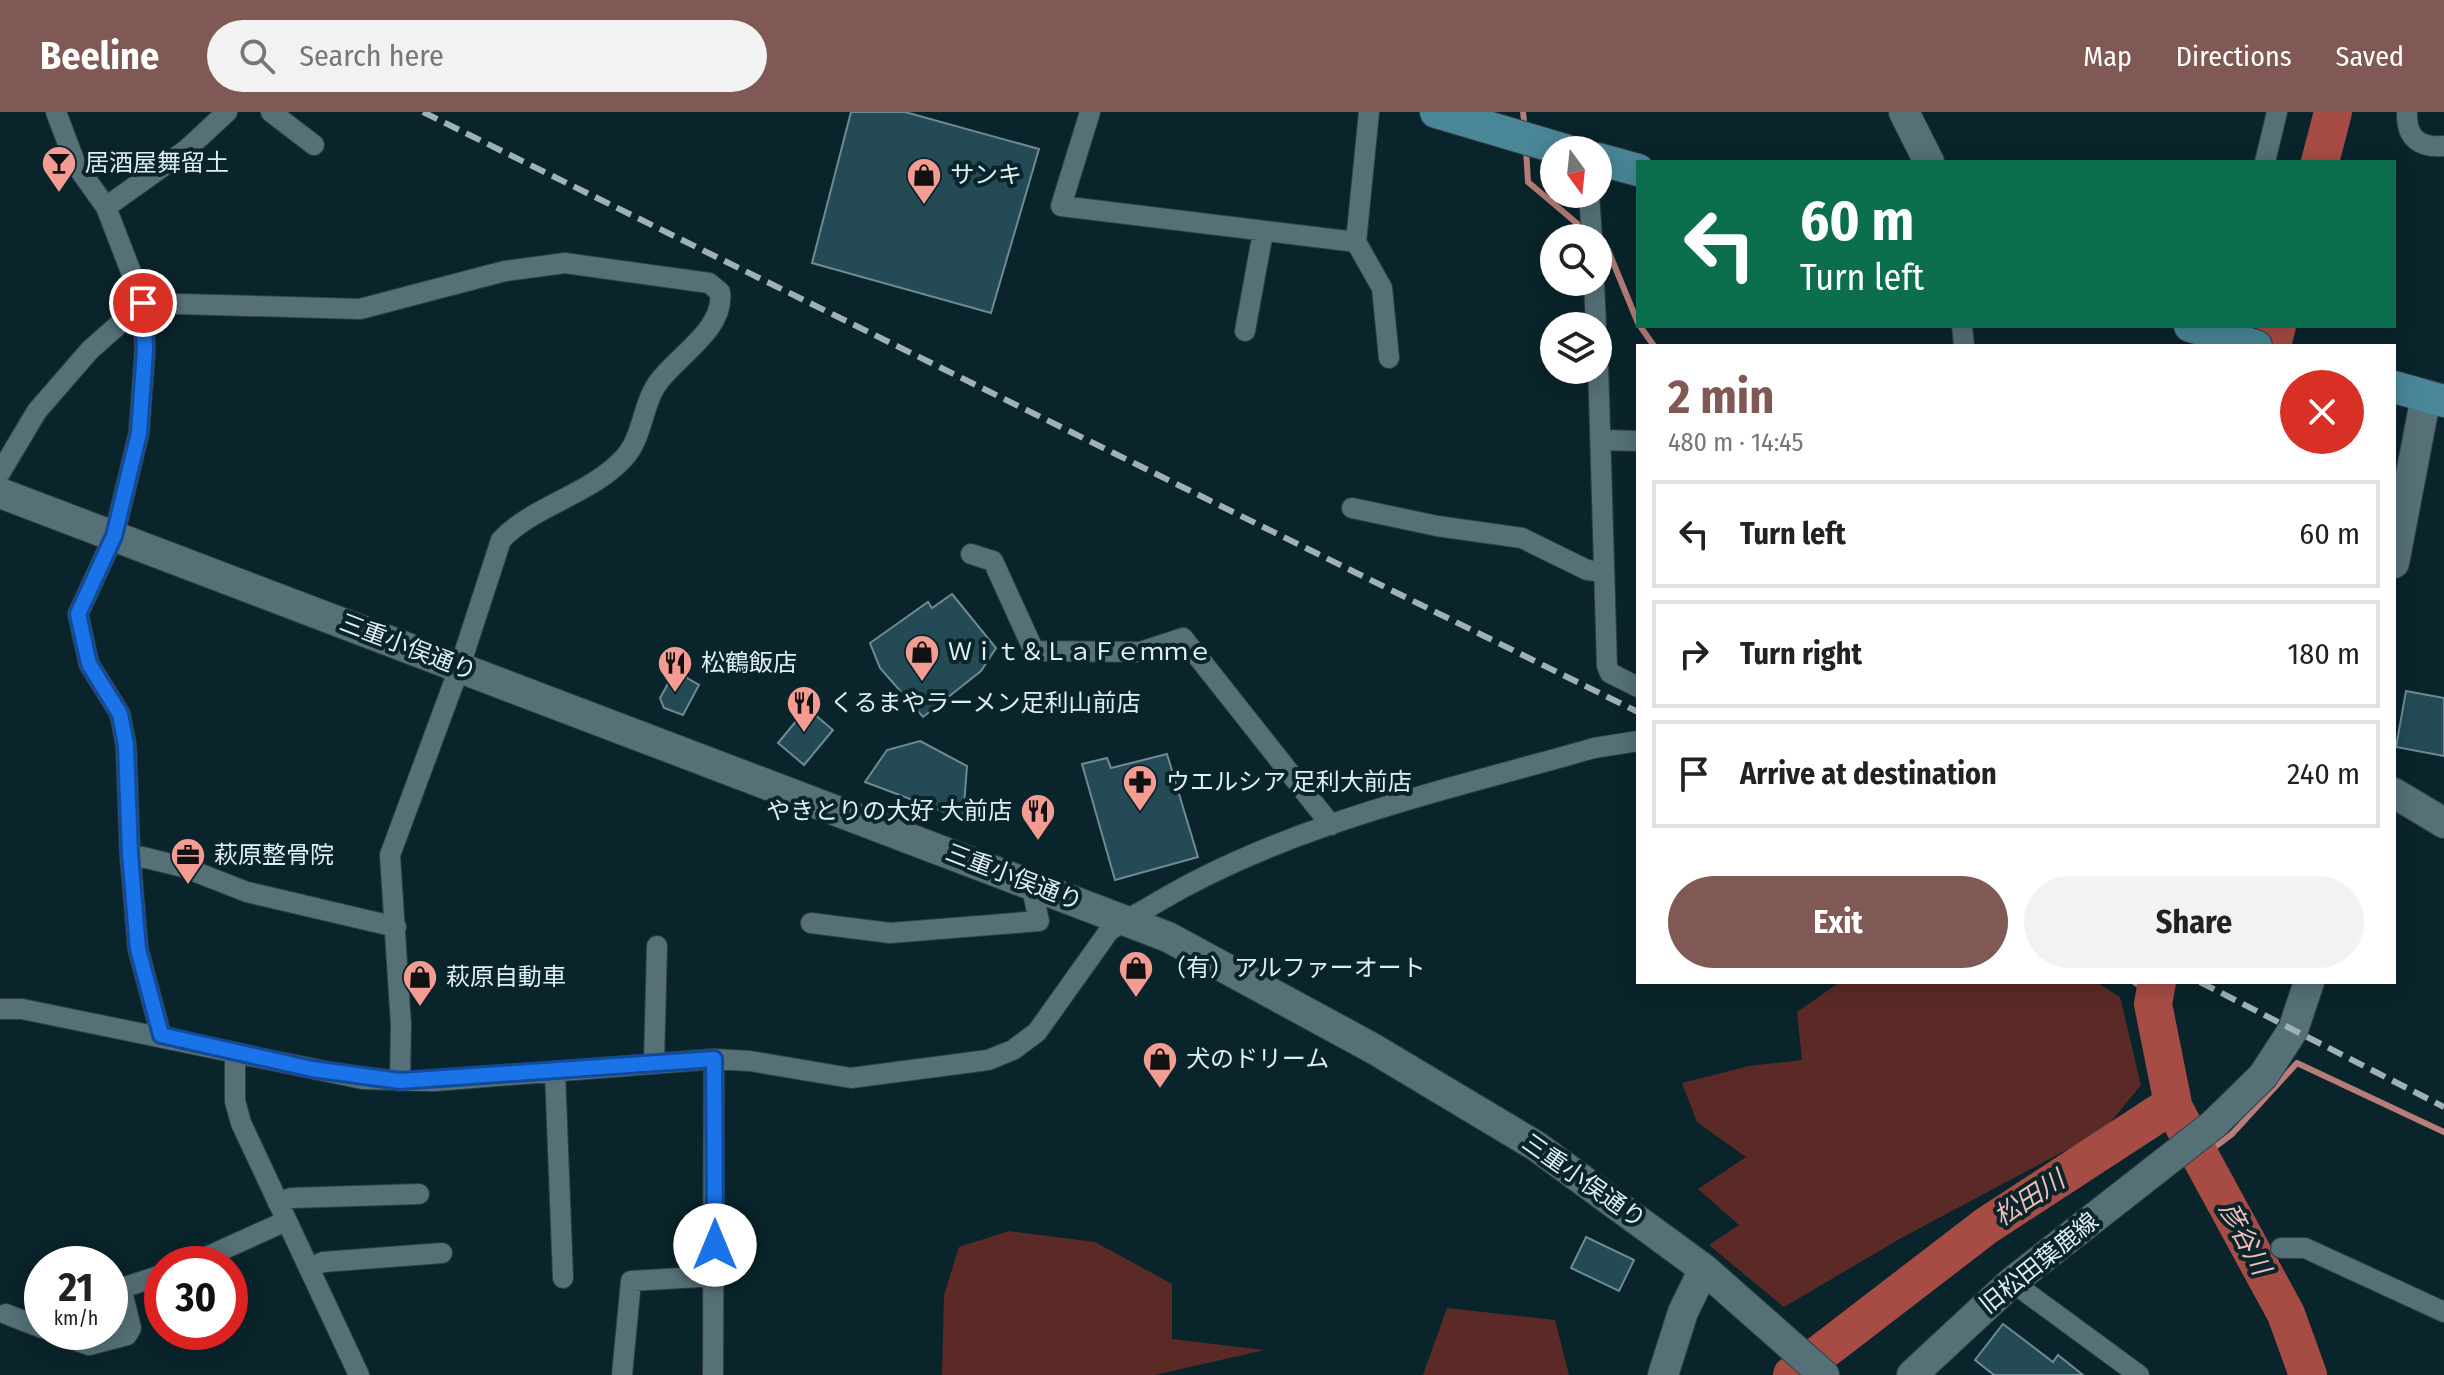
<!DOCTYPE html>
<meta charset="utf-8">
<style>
body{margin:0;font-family:"Fira Sans Condensed","Noto Sans JP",sans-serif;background:#f2f2f2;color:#222;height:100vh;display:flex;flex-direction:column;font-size:30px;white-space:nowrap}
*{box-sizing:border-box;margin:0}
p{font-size:26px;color:#767676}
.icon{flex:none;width:44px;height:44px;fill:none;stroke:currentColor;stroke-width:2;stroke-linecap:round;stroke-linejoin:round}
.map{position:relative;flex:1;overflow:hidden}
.side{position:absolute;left:1636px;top:232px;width:760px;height:640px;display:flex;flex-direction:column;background:#fff;border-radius:0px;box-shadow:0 4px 20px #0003}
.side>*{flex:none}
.banner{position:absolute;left:1636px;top:48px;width:760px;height:168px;border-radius:0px;box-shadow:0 4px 20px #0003;background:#0b6e4f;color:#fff;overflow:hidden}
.needle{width:52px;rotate:165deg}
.tools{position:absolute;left:1540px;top:24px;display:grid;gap:16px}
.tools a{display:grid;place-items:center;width:72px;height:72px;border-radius:50%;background:#fff;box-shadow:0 4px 20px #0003;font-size:40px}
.speed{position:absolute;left:24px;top:1134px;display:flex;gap:16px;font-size:40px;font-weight:700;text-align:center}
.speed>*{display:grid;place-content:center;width:104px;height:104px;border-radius:50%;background:#fff;box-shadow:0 4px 20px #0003;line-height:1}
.speed small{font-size:20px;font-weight:400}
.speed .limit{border:12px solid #d22;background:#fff;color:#111}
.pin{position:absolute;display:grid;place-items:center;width:68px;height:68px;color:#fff;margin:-34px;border:4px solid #fff;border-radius:50%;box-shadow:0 2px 8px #0007}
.me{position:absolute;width:88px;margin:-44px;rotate:0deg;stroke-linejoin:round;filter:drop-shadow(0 0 6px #0008)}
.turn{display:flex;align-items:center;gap:28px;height:168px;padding:0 32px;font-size:36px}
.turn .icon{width:104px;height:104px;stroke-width:2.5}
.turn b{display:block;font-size:56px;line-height:68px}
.round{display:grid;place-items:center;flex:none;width:84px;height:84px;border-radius:42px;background:#f2f2f2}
.summary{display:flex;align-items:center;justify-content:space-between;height:136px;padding:0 32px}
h1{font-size:48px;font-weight:700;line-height:60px;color:#815954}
.action{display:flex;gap:16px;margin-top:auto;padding:16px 32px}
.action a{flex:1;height:92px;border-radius:48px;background:#815954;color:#fff;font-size:32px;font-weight:700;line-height:92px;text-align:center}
.action a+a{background:#f2f2f2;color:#222}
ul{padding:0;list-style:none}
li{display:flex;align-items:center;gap:24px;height:108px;margin:0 16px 12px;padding:0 16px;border:4px solid #e0e0e0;border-radius:0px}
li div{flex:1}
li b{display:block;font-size:30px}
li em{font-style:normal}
header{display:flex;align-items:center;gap:48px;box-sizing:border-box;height:112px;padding:0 40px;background:#815954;color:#fff}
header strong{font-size:38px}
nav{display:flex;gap:44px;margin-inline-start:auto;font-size:28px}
.search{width:560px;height:72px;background:#f2f2f2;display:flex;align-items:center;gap:20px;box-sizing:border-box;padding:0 28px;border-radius:44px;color:#767676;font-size:30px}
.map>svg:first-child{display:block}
.green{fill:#5c2a26}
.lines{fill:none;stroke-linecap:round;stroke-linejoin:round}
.stream{stroke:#b77d79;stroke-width:6}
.river{stroke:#a64c45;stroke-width:38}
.building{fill:#234a55;stroke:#6f8a92;stroke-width:2}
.street-casing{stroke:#313e44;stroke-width:22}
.secondary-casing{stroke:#313e44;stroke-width:32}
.primary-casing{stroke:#313e44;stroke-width:34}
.street{stroke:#567078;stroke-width:20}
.secondary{stroke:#567078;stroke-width:30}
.primary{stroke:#498698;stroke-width:32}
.rail{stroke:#9fb1b6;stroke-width:6;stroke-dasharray:16 8;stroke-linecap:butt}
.route-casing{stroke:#114b97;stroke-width:20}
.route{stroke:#1a73e8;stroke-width:14}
.labels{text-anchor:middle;stroke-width:8;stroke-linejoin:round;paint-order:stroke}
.poi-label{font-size:24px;fill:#e0eff3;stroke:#0a242b;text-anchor:start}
.street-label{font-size:24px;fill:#e0eff3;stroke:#0a242b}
.water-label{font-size:26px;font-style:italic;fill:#f0bdb6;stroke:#0a242b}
</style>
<header>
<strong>Beeline</strong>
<div class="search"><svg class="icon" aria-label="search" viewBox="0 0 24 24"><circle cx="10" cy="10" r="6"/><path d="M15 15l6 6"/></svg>Search here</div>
<nav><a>Map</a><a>Directions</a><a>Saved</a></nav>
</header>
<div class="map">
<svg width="2444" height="1263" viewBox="0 0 2444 1263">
<rect width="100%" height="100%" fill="#0a242b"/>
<!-- green -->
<path class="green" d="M1840 870H2096L2120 885 2141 973 2104 1018 1903 1125 1784 1195 1709 1133 1739 1113 1698 1077 1746 1045 1697 1010 1682 971 1749 954 1802 948 1797 900Z
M1009 1119 1095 1130 1172 1172V1227L1264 1238 1155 1263H942L944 1183 959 1135Z
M1447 1196 1555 1208 1569 1263H1423Z"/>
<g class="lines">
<!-- stream -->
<path class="stream" d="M1523 0 1525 17
M1526 37 1528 70 1586 119
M1598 129 1608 138 1638 211
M1640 214 1654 234
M2134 870 2157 885
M2200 1046 2232 1022 2297 951 2444 1020"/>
<!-- river -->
<path class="river" d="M2320 50 2333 0
M2272 234 2277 214
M2175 998 2286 1202 2308 1263
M1792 1263 1986 1114 2173 992 2153 892 2157 870"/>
</g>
<!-- building -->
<path class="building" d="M851 0H905L1039 37 991 201 812 151Z
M952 482 996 536 981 559 923 605 880 556 870 531 928 490 932 496Z
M675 559 699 573 683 603 664 596 660 586Z
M2406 579 2444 586V644L2396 635Z
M807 596 833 618 804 653 778 631Z
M920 629 967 654 963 707 865 670 887 638Z
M1167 642 1198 745 1115 768 1082 652 1107 646 1111 656Z
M1586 1125 1634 1148 1619 1179 1571 1156Z
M2003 1212 2053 1250 2058 1243 2083 1263H1994L1975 1248Z"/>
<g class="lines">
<!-- street casing -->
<g class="street-casing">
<path id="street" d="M56 0 76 53 106 95 143 191 145 238 139 321 114 424 78 502 89 552 120 602 126 633 130 742 138 837 161 923
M271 0 314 33
M1090 0 1061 94 1356 130 1369 0
M2407 0C2406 26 2419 36 2444 34
M2265 50 2277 0
M1589 82 1592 126
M106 95 186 38 227 0
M1356 130 1382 176 1389 246
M1594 170 1596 214
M1962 214 1964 234
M1245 219 1263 120
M1598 251 1607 554 1610 561 1638 575
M1602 328 1638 329
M0 361 37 299 90 238 143 191 360 197 505 159 565 151 709 171 720 180C725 216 680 242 660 268 642 290 644 324 624 346 590 383 534 393 501 428L460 554 390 743 401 913 400 969
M1352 396 1437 414 1522 426 1587 458 1604 460
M971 442 993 449 1034 539 1140 540 1183 526 1331 713
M130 742 183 755 247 780 396 815
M811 811 890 821 1039 809 1034 786 1037 774
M0 897H22L363 967 435 969 714 947 750 949 851 966 988 948 1013 938 1037 920 1109 819C1124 808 1140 801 1156 791 1288 712 1447 678 1594 636L1638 629
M235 941V989L241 1011 359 1263
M654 950 657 834
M555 960 563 1166
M278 1091 291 1086 419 1082
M2281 1136H2305L2444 1200
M191 1152 286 1109
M310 1156 323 1150 442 1141
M2012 1170 2139 1263
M6 1202 42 1216
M52 1220 89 1233 127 1223 131 1216 123 1183 125 1175 162 1163
M622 1263 631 1169 715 1164
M713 1263 714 947"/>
</g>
<!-- secondary casing -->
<g class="secondary-casing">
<path id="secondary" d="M1904 0 1929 50
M0 381 1168 825 1374 937 1536 1034 1704 1157 1824 1263
M2394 451 2426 284
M2394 681 2444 711
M1663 1263 1683 1200 1704 1157
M1912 1263 2012 1170 2214 1012 2263 964 2293 918 2309 870"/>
</g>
<!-- primary casing -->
<g class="primary-casing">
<path id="primary" d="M1436 0 1565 38
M1598 47 1638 58
M2190 214 2256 234
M2394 275 2444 289"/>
</g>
<!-- street -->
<use href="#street" class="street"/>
<!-- secondary -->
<use href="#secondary" class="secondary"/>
<!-- primary -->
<use href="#primary" class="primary"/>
<!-- rail -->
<path class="rail" d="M423 0 1638 600
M2200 870 2444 995"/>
</g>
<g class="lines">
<!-- route casing -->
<g class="route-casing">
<path id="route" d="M143 191 145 238 139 321 114 424 78 502 89 552 120 602 126 633 130 742 138 837 161 923 312 957 400 969 714 947 715 1133"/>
</g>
<!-- route -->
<use href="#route" class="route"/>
</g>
<!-- icons -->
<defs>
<g id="bar-pin" transform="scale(1.8)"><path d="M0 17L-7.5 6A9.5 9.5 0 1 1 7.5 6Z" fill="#f59c92" stroke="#0a242b"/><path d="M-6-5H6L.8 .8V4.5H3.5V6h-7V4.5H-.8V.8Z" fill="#111"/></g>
<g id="shop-pin" transform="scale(1.8)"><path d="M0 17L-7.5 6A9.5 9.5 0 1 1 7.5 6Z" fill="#f59c92" stroke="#0a242b"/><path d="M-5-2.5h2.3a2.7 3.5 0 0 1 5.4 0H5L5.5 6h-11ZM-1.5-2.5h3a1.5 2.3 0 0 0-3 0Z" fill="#111"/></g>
<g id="restaurant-pin" transform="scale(1.8)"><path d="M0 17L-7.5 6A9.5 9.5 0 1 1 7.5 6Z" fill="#f59c92" stroke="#0a242b"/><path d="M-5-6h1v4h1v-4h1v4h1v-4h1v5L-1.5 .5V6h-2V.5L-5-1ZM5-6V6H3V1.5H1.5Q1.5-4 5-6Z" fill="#111"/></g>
<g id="pharmacy-pin" transform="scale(1.8)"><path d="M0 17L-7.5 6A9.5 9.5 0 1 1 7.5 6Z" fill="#f59c92" stroke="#0a242b"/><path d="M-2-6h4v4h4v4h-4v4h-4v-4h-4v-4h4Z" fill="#111"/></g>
<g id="office-pin" transform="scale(1.8)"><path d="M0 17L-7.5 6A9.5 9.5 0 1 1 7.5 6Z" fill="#f59c92" stroke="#0a242b"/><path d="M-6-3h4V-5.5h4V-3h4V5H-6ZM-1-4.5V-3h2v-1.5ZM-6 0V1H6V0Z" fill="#111"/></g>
</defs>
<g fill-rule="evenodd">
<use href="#bar-pin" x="59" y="51"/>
<use href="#shop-pin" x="924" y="63"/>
<use href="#shop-pin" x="922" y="540"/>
<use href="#restaurant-pin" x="675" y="551"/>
<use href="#restaurant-pin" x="804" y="591"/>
<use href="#pharmacy-pin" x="1140" y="670"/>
<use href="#restaurant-pin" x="1038" y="699"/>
<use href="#office-pin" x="188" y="743"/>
<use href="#shop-pin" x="1136" y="856"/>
<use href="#shop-pin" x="420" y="865"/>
<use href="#shop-pin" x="1160" y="947"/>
</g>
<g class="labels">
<!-- poi labels -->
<g class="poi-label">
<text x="85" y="59">居酒屋舞留土</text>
<text x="950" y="71">サンキ</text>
<text x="948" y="548">Ｗｉｔ＆ＬａＦｅｍｍｅ</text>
<text x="701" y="559">松鶴飯店</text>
<text x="830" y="599">くるまやラーメン足利山前店</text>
<text x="1166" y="678">ウエルシア 足利大前店</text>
<text x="1012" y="707" text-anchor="end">やきとりの大好 大前店</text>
<text x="214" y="751">萩原整骨院</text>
<text x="1162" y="864">（有）アルファーオート</text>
<text x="446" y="873">萩原自動車</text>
<text x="1186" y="955">犬のドリーム</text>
</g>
<!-- street labels -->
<g class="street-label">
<text transform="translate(408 535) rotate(21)" y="8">三重小俣通り</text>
<text transform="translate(1014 765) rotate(21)" y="8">三重小俣通り</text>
<text transform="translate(1584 1069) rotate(35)" y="8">三重小俣通り</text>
<text transform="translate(2039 1151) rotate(-39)" y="8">旧松田葉鹿線</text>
</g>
<!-- water labels -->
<g class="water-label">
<text transform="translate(2029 1086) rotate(-33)" y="9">松田川</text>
<text transform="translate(2245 1126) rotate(62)" y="9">彦谷川</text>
</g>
</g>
</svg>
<div class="tools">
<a><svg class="needle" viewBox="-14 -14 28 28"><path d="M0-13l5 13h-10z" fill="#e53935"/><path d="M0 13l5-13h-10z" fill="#767676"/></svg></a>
<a><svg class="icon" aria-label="search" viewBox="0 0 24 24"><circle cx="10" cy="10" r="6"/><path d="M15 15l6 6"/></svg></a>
<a><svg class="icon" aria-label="layers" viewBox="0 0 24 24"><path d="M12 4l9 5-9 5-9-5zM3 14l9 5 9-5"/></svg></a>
</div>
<div class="speed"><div>21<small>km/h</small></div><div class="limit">30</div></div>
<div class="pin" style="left:143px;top:191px;background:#d93025"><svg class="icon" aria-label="arrive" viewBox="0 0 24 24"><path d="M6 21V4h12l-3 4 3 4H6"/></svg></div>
<svg class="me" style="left:715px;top:1133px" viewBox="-20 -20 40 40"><circle r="19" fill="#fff"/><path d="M0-13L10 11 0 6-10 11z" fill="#1a73e8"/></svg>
<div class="banner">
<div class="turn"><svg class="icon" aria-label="left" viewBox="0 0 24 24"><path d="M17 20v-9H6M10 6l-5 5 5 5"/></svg><div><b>60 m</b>Turn left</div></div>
</div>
<section class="side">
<div class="summary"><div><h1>2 min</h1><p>480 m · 14:45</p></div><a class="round" style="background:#d93025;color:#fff"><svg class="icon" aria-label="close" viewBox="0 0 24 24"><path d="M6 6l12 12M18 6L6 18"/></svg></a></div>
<ul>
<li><svg class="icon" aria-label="left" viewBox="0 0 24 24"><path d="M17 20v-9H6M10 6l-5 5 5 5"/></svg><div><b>Turn left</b></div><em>60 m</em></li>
<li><svg class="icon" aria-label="right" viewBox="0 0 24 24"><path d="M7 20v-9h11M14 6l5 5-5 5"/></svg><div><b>Turn right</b></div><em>180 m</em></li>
<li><svg class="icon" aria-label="arrive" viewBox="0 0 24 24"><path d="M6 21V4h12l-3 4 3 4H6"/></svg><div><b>Arrive at destination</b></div><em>240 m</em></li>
</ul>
<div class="action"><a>Exit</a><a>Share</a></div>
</section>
</div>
